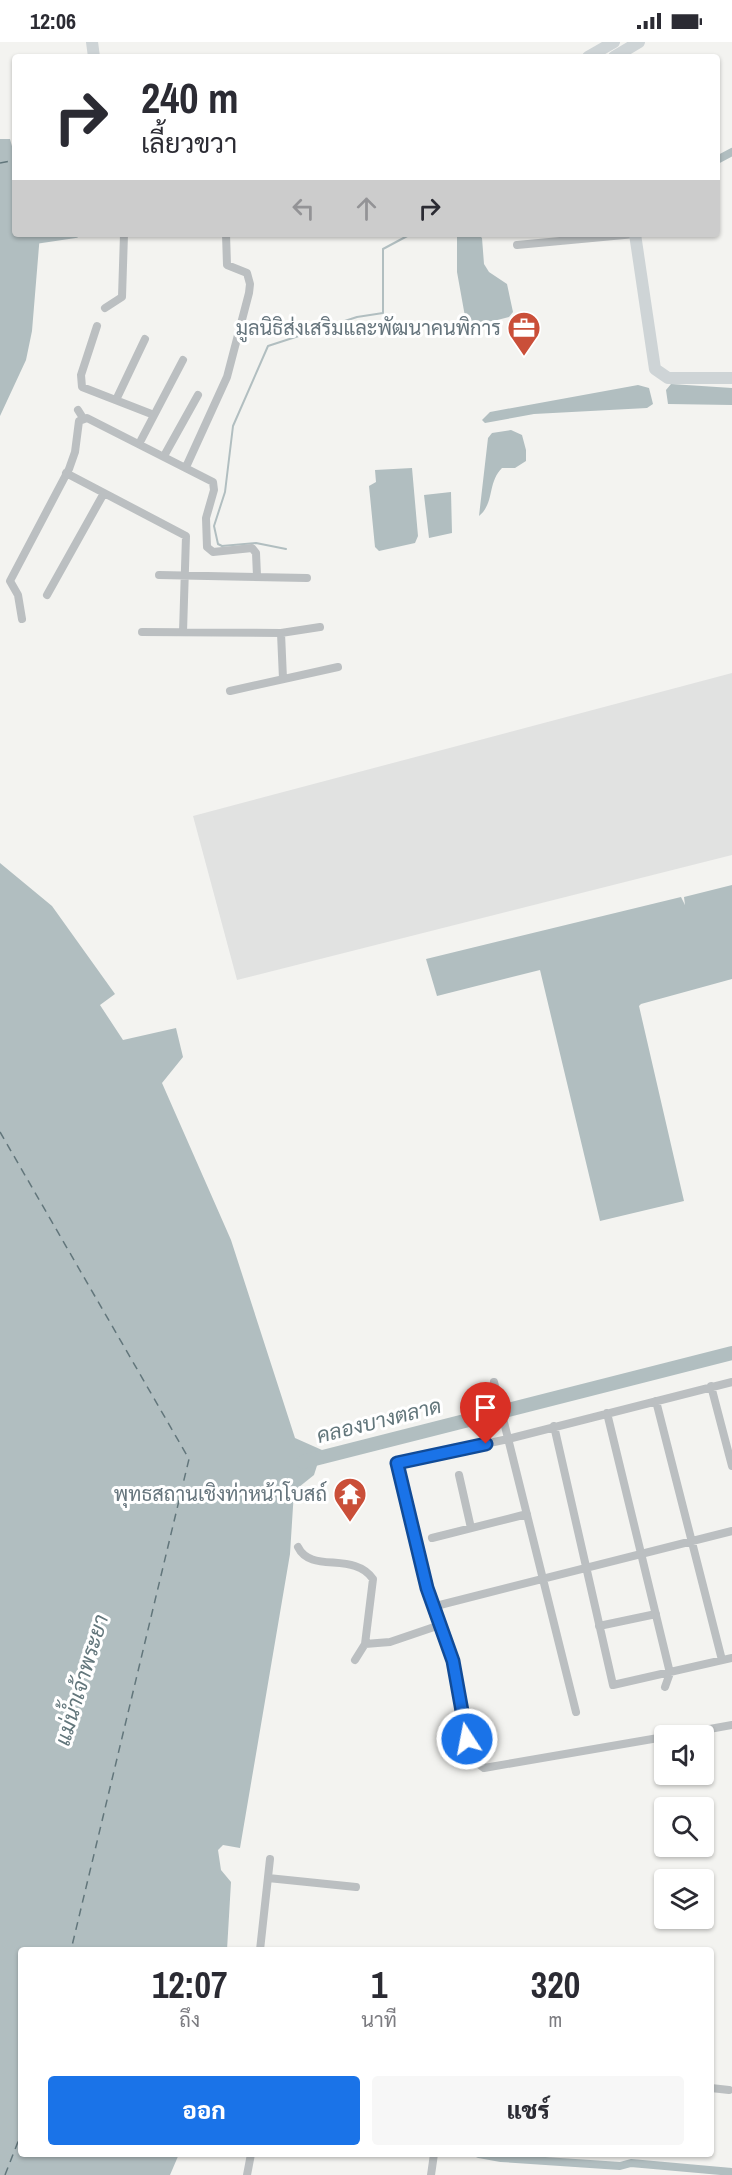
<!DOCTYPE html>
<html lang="th">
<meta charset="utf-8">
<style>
body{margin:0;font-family:"Archivo Narrow",Sarabun,sans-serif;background:#f7f7f7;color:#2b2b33;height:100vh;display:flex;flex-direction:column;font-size:22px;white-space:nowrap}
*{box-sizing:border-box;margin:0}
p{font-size:20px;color:#7c7c81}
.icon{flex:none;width:33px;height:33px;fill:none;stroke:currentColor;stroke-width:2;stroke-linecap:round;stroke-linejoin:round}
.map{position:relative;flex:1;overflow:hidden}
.sheet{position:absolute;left:18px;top:1905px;width:696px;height:210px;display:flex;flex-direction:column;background:#fff;border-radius:6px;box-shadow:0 2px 4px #0004}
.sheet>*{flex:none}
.hud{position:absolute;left:12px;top:12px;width:708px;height:183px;border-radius:6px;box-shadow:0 2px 4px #0004;background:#fff;color:#2b2b33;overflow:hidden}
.tools{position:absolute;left:654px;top:1683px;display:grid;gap:12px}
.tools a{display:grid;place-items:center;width:60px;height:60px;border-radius:6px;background:#fff;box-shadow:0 2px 4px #0004;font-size:30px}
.pin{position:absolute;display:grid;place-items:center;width:51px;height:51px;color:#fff;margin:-62px -26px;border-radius:50% 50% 50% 0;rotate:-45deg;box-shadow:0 0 6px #0007}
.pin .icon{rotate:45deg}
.me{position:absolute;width:66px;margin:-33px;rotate:349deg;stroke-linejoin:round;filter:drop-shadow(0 0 4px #0008)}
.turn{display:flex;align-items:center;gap:21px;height:126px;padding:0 30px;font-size:27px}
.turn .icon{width:78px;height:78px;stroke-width:2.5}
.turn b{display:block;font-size:42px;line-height:51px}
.lanes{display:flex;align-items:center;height:57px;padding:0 30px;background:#0003;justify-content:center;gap:30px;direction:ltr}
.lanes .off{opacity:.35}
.eta{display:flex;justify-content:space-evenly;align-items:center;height:102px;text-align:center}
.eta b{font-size:36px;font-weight:800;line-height:42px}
.primary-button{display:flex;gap:12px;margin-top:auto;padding:12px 30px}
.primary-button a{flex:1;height:69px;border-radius:6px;background:#1a73e8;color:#fff;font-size:24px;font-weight:800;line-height:69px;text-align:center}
.primary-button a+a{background:#f7f7f7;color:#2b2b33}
.status{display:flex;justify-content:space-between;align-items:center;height:42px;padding:0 30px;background:#fff;direction:ltr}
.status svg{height:16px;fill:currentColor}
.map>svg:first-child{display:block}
.built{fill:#e1e2e1}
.water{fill:#b1bec0}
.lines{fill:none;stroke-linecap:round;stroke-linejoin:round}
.stream{stroke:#b1bec0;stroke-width:2}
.canal{stroke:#b1bec0;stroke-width:8}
.river{stroke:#b1bec0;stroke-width:14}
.ferry{stroke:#62767b;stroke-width:1.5;stroke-dasharray:8 6;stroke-linecap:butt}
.street{stroke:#bbbfc1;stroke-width:8}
.secondary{stroke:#ced4d6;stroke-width:12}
.route-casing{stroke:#114b97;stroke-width:15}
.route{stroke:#1a73e8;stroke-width:10}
.labels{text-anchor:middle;stroke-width:6;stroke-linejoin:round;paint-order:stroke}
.poi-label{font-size:20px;fill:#66757d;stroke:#fff;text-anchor:end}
.water-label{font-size:21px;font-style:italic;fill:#62767b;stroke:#fff}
</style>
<div class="status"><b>12:06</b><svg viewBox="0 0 49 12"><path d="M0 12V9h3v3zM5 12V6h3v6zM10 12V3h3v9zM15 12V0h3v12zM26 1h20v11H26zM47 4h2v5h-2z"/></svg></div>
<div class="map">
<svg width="732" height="2133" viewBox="0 0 732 2133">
<rect width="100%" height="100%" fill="#f3f3f0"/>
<!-- built -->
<path class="built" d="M732 631V813L237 938 193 774Z"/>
<!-- water -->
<path class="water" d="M0 97H10L15 115V192H40L32 289 26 318 0 374Z
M461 193H479L482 196 484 222 489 230 507 242 513 270 509 275 470 285 466 280 457 230V195Z
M671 342 732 346V363L668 362 666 348Z
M638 343 649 346 653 362 647 366 534 372 485 381 482 378 490 370Z
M511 388 522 393 526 408V419L515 426H502C487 441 495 461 479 474L488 396 492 391Z
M412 426 418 494 415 501 379 509 375 505 369 444 376 440 375 428Z
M451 450 452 491 429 496 424 453Z
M0 821 52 864 115 952 100 963 123 998 176 986 183 1015 162 1041 231 1198 295 1396 322 1408 314 1433 294 1449 290 1512 240 1806 223 1803 218 1808 221 1828 231 1840 227 1908H21V2112H179L170 2133H0Z
M732 843V937L641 962 639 964 684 1159 600 1179 540 928 437 954 426 917 681 855 685 863 684 855Z"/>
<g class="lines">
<!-- stream -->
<path class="stream" d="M286 507 256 501 222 504 218 502 214 484 225 450 233 384 268 304 357 275 383 271V207L411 192"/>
<!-- canal -->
<path class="canal" d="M717 118 732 110
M28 199 75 192
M479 2112 501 2116 620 2124 631 2121 732 2130"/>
<!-- river -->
<path class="river" d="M303 1420 732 1311"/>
<!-- ferry -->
<path class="ferry" d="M0 121 15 118
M0 1090 189 1417 71 1908
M5 2133 21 2092"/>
<!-- street -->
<path class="street" d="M517 203 635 192
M105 266 122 255 124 192
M97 284 81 333 82 345 154 373
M116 358 145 297
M78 368 83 376
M139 402 183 318
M164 414 198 353
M186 425 227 335 249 251 250 242 247 231 227 223 226 192
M66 431 186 494 183 590
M159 533 307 536
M47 553 104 451
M22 577 18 553 10 539 69 427 75 410 79 379 87 376 213 440 214 448 206 476 207 505 213 510 252 506 256 511 257 534
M142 590 281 591 320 585
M281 591 283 637
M230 649 338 625
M494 1340 576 1670
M711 1344 732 1424
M656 1359 722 1618
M607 1371 670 1631 665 1645
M554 1384 613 1643 732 1616
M459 1433 471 1486
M432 1496 527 1472
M298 1505C311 1532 354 1509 373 1537L365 1602 355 1618
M432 1565 732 1489
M599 1584 656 1572
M365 1602 390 1600 440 1583
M671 1694 732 1683
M664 1695 484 1726 471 1716 453 1619 427 1546 397 1421 508 1397 732 1340
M268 1836 356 1845
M260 1908 270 1817
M711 2046 729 2048
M247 2133 251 2112
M431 2133 434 2112"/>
<!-- secondary -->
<path class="secondary" d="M92 0 94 15
M588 15 614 0
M614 15 639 0
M635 192 655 327 668 336H732"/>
</g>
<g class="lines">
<!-- route casing -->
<g class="route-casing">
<path id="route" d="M467 1697 453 1619 427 1546 397 1421 486 1402"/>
</g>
<!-- route -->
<use href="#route" class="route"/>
</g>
<!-- icons -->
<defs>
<g id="office-pin" transform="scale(1.725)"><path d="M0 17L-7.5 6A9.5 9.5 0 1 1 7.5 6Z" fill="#ca4f39" stroke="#fff"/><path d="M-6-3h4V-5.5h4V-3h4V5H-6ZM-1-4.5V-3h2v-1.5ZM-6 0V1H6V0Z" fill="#fff"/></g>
<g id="temple-pin" transform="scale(1.725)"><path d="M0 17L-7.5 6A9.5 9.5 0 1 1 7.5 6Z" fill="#ca4f39" stroke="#fff"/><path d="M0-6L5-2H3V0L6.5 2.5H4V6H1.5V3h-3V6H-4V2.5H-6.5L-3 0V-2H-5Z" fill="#fff"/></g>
</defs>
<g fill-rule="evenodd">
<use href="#office-pin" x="524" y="286"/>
<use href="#temple-pin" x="350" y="1452"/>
</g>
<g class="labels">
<!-- poi labels -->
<g class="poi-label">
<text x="501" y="293">มูลนิธิส่งเสริมและพัฒนาคนพิการ</text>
<text x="327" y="1459">พุทธสถานเชิงท่าหน้าโบสถ์</text>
</g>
<!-- water labels -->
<g class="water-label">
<text transform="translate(379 1379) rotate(-14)" y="7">คลองบางตลาด</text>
<text transform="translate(82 1638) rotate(-73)" y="7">แม่น้ำเจ้าพระยา</text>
</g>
</g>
</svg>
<div class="tools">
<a><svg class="icon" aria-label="sound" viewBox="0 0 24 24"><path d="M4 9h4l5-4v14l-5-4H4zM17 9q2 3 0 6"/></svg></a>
<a><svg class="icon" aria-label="search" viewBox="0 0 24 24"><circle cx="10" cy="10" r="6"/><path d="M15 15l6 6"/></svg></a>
<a><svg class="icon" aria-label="layers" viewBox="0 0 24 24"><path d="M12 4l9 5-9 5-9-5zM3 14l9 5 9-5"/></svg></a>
</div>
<div class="pin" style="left:486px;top:1402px;background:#d93025"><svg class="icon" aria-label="arrive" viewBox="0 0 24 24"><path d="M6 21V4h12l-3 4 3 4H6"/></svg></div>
<svg class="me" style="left:467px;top:1697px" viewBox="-20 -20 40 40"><circle r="17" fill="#1a73e8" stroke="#fff" stroke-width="3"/><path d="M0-11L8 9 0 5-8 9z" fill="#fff"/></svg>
<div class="hud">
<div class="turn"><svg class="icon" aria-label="right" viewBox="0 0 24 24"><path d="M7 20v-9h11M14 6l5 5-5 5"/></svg><div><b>240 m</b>เลี้ยวขวา</div></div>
<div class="lanes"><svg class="icon off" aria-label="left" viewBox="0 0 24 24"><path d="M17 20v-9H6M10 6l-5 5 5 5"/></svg><svg class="icon off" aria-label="ahead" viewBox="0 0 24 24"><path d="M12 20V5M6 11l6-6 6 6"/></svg><svg class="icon" aria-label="right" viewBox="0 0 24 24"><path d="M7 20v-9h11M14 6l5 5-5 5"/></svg></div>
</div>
<section class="sheet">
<div class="eta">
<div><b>12:07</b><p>ถึง</p></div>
<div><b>1</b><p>นาที</p></div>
<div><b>320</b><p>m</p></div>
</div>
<div class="primary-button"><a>ออก</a><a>แชร์</a></div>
</section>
</div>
